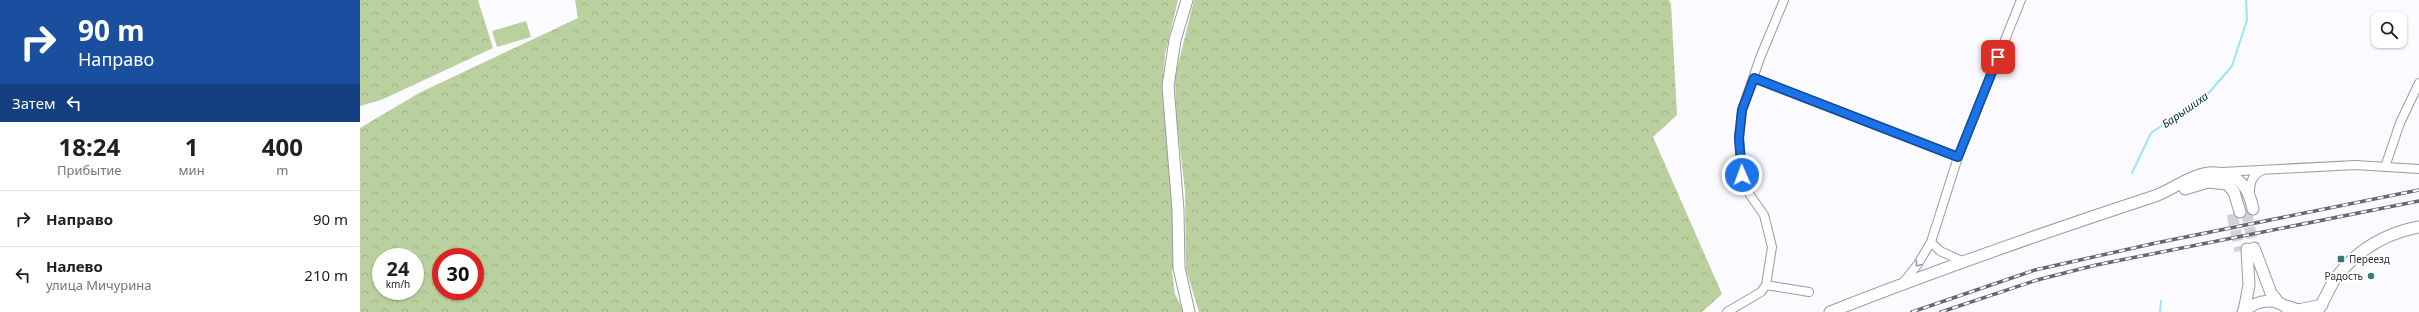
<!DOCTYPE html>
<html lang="ru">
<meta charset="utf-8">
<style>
body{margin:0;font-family:"Noto Sans",sans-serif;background:#f2f2f2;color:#202124;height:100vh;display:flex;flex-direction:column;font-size:15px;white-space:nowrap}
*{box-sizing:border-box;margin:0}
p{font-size:13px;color:#757577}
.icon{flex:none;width:22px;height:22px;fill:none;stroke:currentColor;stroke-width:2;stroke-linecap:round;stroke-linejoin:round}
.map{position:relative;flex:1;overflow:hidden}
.sheet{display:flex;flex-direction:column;background:#fff;width:360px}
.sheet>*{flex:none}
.banner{background:#1a4fa0;color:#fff;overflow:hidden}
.fabs{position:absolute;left:2011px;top:12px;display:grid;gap:8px}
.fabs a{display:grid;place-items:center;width:36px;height:36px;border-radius:8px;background:#fff;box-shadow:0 1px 3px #0004;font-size:20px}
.speed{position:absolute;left:12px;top:248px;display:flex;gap:8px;font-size:20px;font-weight:700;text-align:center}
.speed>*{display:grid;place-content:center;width:52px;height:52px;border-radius:50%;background:#fff;box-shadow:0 1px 3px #0004;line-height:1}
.speed small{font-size:10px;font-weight:400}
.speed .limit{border:6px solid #d22;background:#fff;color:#111}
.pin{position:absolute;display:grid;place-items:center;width:34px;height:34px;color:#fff;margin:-17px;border-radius:8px;box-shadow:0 2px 6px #0006}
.me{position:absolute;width:44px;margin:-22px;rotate:358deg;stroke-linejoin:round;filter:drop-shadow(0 0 3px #0008)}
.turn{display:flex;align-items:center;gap:14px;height:84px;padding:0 12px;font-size:18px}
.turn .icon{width:52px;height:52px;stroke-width:2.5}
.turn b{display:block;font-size:28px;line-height:34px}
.then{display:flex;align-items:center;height:38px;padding:0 12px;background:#0003;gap:8px;font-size:15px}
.eta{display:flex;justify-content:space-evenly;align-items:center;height:68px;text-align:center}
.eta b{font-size:24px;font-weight:700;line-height:28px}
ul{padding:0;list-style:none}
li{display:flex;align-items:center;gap:12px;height:56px;padding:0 12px;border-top:1px solid #e0e0e0}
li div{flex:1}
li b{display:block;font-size:15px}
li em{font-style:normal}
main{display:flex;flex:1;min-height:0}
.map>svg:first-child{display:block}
.forest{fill:url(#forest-crowns);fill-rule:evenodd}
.park{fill:#bad09e}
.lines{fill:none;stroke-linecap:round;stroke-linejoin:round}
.stream{stroke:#9ae4fc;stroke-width:2}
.secondary-tunnel{stroke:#d3d2d6;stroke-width:11;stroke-dasharray:11 5.5;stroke-linecap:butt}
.minor-casing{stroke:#9b99a2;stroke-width:10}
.secondary-casing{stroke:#9b99a2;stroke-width:13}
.minor{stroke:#fff;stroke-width:8}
.secondary{stroke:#fff;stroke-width:11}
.rail-casing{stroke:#67666a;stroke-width:3.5}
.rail{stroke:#fff;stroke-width:2;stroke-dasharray:6;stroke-linecap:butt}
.oneway{stroke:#98989a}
.route-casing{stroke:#114b97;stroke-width:10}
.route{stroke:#1a73e8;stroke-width:7}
.poi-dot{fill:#357c76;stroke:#fff;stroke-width:1.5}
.labels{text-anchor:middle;stroke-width:4;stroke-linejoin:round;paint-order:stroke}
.poi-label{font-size:10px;fill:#313134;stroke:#fff;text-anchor:start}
.water-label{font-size:11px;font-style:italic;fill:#002f3b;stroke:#fff}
</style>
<main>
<section class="sheet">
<div class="banner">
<div class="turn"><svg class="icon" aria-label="right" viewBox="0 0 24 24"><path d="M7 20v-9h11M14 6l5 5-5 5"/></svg><div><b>90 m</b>Направо</div></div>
<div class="then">Затем<svg class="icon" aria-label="left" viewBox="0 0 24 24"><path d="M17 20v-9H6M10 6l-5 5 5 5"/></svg></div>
</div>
<div class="eta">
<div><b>18:24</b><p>Прибытие</p></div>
<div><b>1</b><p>мин</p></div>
<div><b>400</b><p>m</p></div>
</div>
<ul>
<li><svg class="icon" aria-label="right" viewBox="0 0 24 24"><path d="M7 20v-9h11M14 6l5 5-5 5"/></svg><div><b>Направо</b></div><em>90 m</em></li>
<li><svg class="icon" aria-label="left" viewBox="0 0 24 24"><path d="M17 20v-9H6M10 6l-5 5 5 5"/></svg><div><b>Налево</b><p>улица Мичурина</p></div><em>210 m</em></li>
</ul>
</section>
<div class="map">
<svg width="2059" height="312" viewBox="0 0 2059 312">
<defs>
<pattern id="forest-crowns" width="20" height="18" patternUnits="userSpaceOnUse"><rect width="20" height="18" fill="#bad09e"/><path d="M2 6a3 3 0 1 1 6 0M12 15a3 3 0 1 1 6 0" fill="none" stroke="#a0b389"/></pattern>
</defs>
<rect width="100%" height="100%" fill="#fbfafe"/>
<!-- forest -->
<path class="forest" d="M0 0H118L133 48 21 100 0 106Z
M215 0H818L805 54 802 87 812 195 815 258 812 272 815 294 824 312H0V128L59 93 218 18ZM21 257H55V291H21ZM81 257H115V291H81Z
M834 0H1309L1311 4 1317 115 1293 137 1362 294 1342 312H839L826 269 825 191 816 114 815 77Z"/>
<!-- park -->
<path class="park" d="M166 21 171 37 137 47 132 31Z"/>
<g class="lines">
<!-- stream -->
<path class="stream" d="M1772 173 1791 133 1847 95 1872 66 1887 20 1886 0
M1800 312 1801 301"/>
<!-- secondary-tunnel -->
<path class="secondary-tunnel" d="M1886 211 1894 248
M1872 214 1880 251"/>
<!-- minor casing -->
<g class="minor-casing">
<path id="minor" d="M1424 0 1400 58 1382 110 1379 138 1382 175 1390 195 1404 215 1412 247 1406 285 1449 292
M1394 78 1598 157
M2025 167 2040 123 2059 83
M1862 172 1995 165 2059 169
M1890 196C1889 183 1892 175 1903 170
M1571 242 1580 251 1602 261
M1542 284 1558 264 1571 242 1598 157 1661 0
M1367 312 1401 292 1406 285"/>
</g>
<!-- secondary casing -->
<g class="secondary-casing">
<path id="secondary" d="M827 0 815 40 808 86 818 210 819 268 829 312
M1825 189 1848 182 1867 184 1874 192 1880 212
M1894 248 1911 293 1918 302
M1926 306 1938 310 1962 305
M1884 311 1889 285 1887 249
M1470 312C1577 270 1685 232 1795 196 1814 189 1835 171 1857 173 1879 174 1889 188 1893 209
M1883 312C1898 299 1917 296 1931 312
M1957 312C1965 300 1970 285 1978 275 1999 249 2027 233 2059 227"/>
</g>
<!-- minor -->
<use href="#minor" class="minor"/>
<!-- secondary -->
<use href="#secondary" class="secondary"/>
<!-- rail casing -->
<g class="rail-casing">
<path id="rail" d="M1552 312 1675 270 1796 243 2059 190
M1581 312 1677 280 1736 265 2059 201"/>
</g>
<!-- rail -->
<use href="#rail" class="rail"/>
</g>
<!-- one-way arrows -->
<defs><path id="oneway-chevron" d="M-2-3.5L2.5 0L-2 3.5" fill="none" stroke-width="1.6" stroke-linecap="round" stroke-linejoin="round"/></defs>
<use class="oneway" href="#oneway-chevron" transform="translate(1558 264) rotate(127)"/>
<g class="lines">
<!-- route casing -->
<g class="route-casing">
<path id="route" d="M1382 175 1379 138 1382 110 1394 78 1598 157 1638 57"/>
</g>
<!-- route -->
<use href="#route" class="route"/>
</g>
<!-- markers -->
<g class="poi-dot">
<rect x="1977" y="255" width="8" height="8" rx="2"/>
<circle cx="2011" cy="276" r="4"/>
</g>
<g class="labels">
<!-- poi labels -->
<g class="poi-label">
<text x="1989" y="263">Переезд</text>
<text x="2003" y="280" text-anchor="end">Радость</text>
</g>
<!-- water labels -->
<g class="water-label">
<text transform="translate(1825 110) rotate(-35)" y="4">Барышиха</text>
</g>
</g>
</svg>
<div class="fabs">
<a><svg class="icon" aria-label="search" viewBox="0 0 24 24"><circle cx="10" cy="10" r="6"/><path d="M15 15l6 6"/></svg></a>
</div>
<div class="speed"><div>24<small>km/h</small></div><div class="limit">30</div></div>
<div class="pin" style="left:1638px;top:57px;background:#d93025"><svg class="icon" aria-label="arrive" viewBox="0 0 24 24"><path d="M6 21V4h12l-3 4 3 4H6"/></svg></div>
<svg class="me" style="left:1382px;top:175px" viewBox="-20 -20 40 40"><circle r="17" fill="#1a73e8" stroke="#fff" stroke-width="3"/><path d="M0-11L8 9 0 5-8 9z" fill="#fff"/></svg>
</div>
</main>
